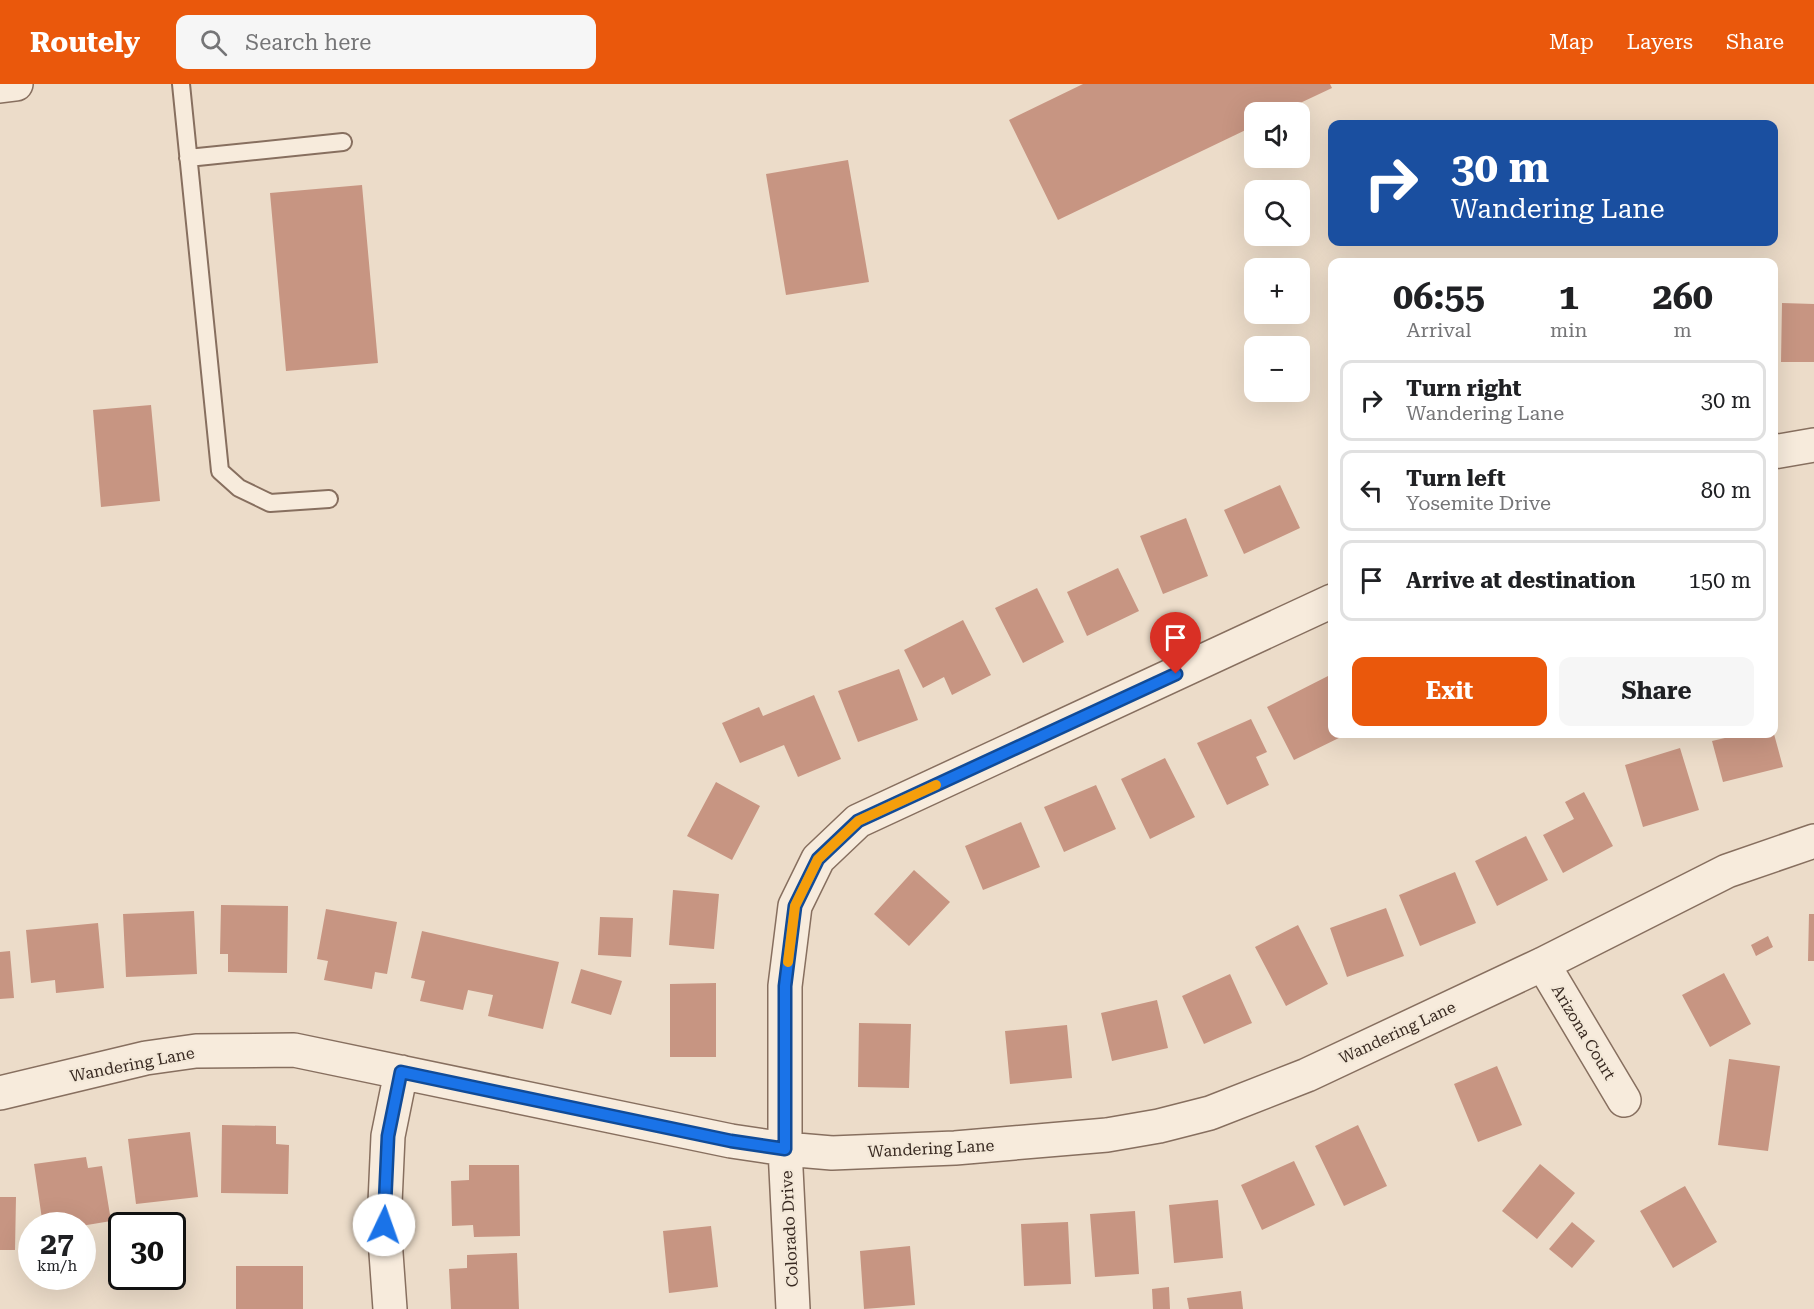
<!DOCTYPE html>
<meta charset="utf-8">
<style>
body{margin:0;font-family:"Roboto Serif",serif;background:#f6f6f6;color:#202124;height:100vh;display:flex;flex-direction:column;font-size:22px;white-space:nowrap}
*{box-sizing:border-box;margin:0}
p{font-size:20px;color:#757577}
.icon{flex:none;width:33px;height:33px;fill:none;stroke:currentColor;stroke-width:2;stroke-linecap:round;stroke-linejoin:round}
.map{position:relative;flex:1;overflow:hidden}
.side{position:absolute;left:1328px;top:174px;width:450px;height:480px;display:flex;flex-direction:column;background:#fff;border-radius:12px;box-shadow:0 6px 24px #0002}
.side>*{flex:none}
.top-card{position:absolute;left:1328px;top:36px;width:450px;height:126px;border-radius:12px;box-shadow:0 6px 24px #0002;background:#1a4fa0;color:#fff;overflow:hidden}
.tools{position:absolute;left:1244px;top:18px;display:grid;gap:12px}
.tools a{display:grid;place-items:center;width:66px;height:66px;border-radius:12px;background:#fff;box-shadow:0 6px 24px #0002;font-size:30px}
.speed{position:absolute;left:18px;top:1128px;display:flex;gap:12px;font-size:30px;font-weight:700;text-align:center}
.speed>*{display:grid;place-content:center;width:78px;height:78px;border-radius:50%;background:#fff;box-shadow:0 6px 24px #0002;line-height:1}
.speed small{font-size:15px;font-weight:400}
.speed .limit{border:3px solid #111;border-radius:9px;background:#fff;color:#111}
.pin{position:absolute;display:grid;place-items:center;width:51px;height:51px;color:#fff;margin:-62px -26px;border-radius:50% 50% 50% 0;rotate:-45deg;box-shadow:0 0 6px #0007}
.pin .icon{rotate:45deg}
.me{position:absolute;width:66px;margin:-33px;rotate:3deg;stroke-linejoin:round;filter:drop-shadow(0 0 4px #0008)}
.turn{display:flex;align-items:center;gap:21px;height:126px;padding:0 24px;font-size:27px}
.turn .icon{width:78px;height:78px;stroke-width:2.5}
.turn b{display:block;font-size:42px;line-height:51px}
.eta{display:flex;justify-content:space-evenly;align-items:center;height:102px;text-align:center}
.eta b{font-size:36px;font-weight:700;line-height:42px}
.cta{display:flex;gap:12px;margin-top:auto;padding:12px 24px}
.cta a{flex:1;height:69px;border-radius:12px;background:#ea580c;color:#fff;font-size:24px;font-weight:700;line-height:69px;text-align:center}
.cta a+a{background:#f6f6f6;color:#202124}
ul{padding:0;list-style:none}
li{display:flex;align-items:center;gap:18px;height:81px;margin:0 12px 9px;padding:0 12px;border:3px solid #e0e0e0;border-radius:12px}
li div{flex:1}
li b{display:block;font-size:22px}
li em{font-style:normal}
header{display:flex;align-items:center;gap:36px;box-sizing:border-box;height:84px;padding:0 30px;background:#ea580c;color:#fff}
header strong{font-size:28px}
nav{display:flex;gap:33px;margin-inline-start:auto;font-size:21px}
.search{width:420px;height:54px;background:#f6f6f6;display:flex;align-items:center;gap:15px;box-sizing:border-box;padding:0 21px;border-radius:12px;color:#757577;font-size:22px}
.map>svg:first-child{display:block}
.building{fill:#c79582}
.lines{fill:none;stroke-linecap:round;stroke-linejoin:round}
.lane-casing{stroke:#876f5f;stroke-width:20}
.street-casing{stroke:#876f5f;stroke-width:36}
.lane{stroke:#f7ebdc;stroke-width:16}
.street{stroke:#f7ebdc;stroke-width:33}
.route-casing{stroke:#114b97;stroke-width:15}
.route{stroke:#1a73e8;stroke-width:10}
.slow{stroke:#f59e0b;stroke-width:10}
.labels{text-anchor:middle;stroke-width:4.5;stroke-linejoin:round;paint-order:stroke}
.street-label{font-size:16px;fill:#382921;stroke:#f3e8d8}
</style>
<header>
<strong>Routely</strong>
<div class="search"><svg class="icon" aria-label="search" viewBox="0 0 24 24"><circle cx="10" cy="10" r="6"/><path d="M15 15l6 6"/></svg>Search here</div>
<nav><a>Map</a><a>Layers</a><a>Share</a></nav>
</header>
<div class="map">
<svg width="1814" height="1225" viewBox="0 0 1814 1225">
<rect width="100%" height="100%" fill="#ecdcc9"/>
<!-- building -->
<path class="building" d="M1083 0H1330L1332 4 1281 28H1254V42L1058 136 1009 36Z
M848 76 869 198 786 211 766 90Z
M362 101 378 279 286 287 270 109Z
M1782 219 1814 220V278H1781Z
M151 321 160 417 101 423 93 326Z
M1280 401 1300 444 1244 470 1224 426Z
M1186 434 1208 492 1163 510 1140 452Z
M1773 441H1775L1776 503H1773Z
M1118 484 1139 527 1087 552 1067 508Z
M1037 504 1064 558 1023 579 995 524Z
M963 536 991 591 952 611 944 593 923 604 904 566Z
M899 585 918 636 858 658 838 607Z
M1330 591 1332 595V650H1347L1294 676 1267 623Z
M814 611 841 675 798 693 784 661 740 679 722 639 759 623 763 632Z
M1251 635 1267 668 1256 673 1269 701 1227 721 1197 659Z
M1742 650H1774L1783 683 1723 698 1712 657Z
M1680 664 1699 726 1643 743 1625 681Z
M1165 674 1195 733 1150 755 1121 695Z
M716 698 760 722 732 776 687 752Z
M1096 701 1116 745 1064 768 1044 723Z
M1584 708 1613 762 1563 789 1543 751 1574 735 1565 718Z
M1021 738 1040 783 983 806 965 762Z
M1526 752 1548 796 1497 822 1475 777Z
M914 786 950 818 909 862 874 830Z
M1455 788 1476 839 1420 862 1399 811Z
M673 806 719 810 714 865 669 861Z
M221 821 288 822 287 889 228 888V870H220Z
M1386 824 1404 872 1347 893 1330 844Z
M326 825 397 838 387 890 375 888 372 905 324 896 328 877 317 875Z
M194 827 197 890 126 893 123 830Z
M1809 830H1814V877H1808Z
M600 833 633 834 631 873 598 871Z
M98 839 104 904 56 909 55 896 31 899 26 846Z
M1298 841 1328 900 1286 922 1255 863Z
M422 847 559 878 543 945 488 932 493 911 468 906 463 926 420 917 425 897 411 894Z
M1768 852 1773 863 1756 872 1751 861Z
M10 867 14 914 0 915V868Z
M581 885 622 897 611 931 571 919Z
M1724 889 1751 940 1710 963 1682 911Z
M1230 890 1252 939 1204 960 1182 912Z
M716 899V973H670V900Z
M1157 916 1168 964 1112 977 1101 929Z
M859 939 911 940 909 1004 858 1003Z
M1067 941 1072 994 1010 1000 1005 947Z
M1729 975 1780 982 1768 1067 1718 1061Z
M1497 982 1522 1041 1478 1058 1454 1000Z
M222 1041 276 1042V1060L289 1061 288 1110 221 1109Z
M1358 1041 1387 1102 1344 1122 1315 1062Z
M190 1048 198 1113 136 1120 128 1055Z
M86 1073 88 1084 102 1082 111 1137 81 1142H43L34 1080Z
M1294 1077 1315 1121 1262 1146 1241 1101Z
M1540 1080 1575 1109 1537 1155 1502 1127Z
M469 1081H519L520 1152 474 1153 473 1141 452 1142 451 1097 469 1096Z
M1685 1102 1717 1158 1673 1184 1640 1127Z
M0 1113H16L15 1166H0Z
M1218 1116 1223 1174 1174 1179 1169 1121Z
M1135 1127 1139 1190 1095 1193 1090 1130Z
M1068 1138 1071 1200 1024 1202 1021 1140Z
M1572 1138 1595 1157 1572 1184 1549 1165Z
M711 1142 718 1203 669 1209 663 1147Z
M910 1162 915 1221 864 1225 860 1167Z
M517 1169 519 1225H451L449 1185 467 1184V1171Z
M236 1182H303V1225H236Z
M1169 1203 1170 1225H1153L1152 1205Z
M1241 1207 1243 1225H1189L1187 1214Z"/>
<g class="lines">
<!-- lane casing -->
<g class="lane-casing">
<path id="lane" d="M181 0 220 387 239 404 270 419 329 415
M188 74 343 58"/>
</g>
<!-- street casing -->
<g class="street-casing">
<path id="street" d="M0 2 16 0
M1773 368 1814 361
M1543 880 1624 1016
M0 1009 146 974 196 967 294 966 731 1057 785 1065 832 1069 955 1064 1107 1051 1159 1042 1210 1029 1307 991 1543 880 1727 787 1814 757
M390 1225 384 1141 388 1052 401 988
M793 1225 785 1065V902L795 822 818 775 858 737 1332 517"/>
</g>
<!-- lane -->
<use href="#lane" class="lane"/>
<!-- street -->
<use href="#street" class="street"/>
</g>
<g class="lines">
<!-- route casing -->
<g class="route-casing">
<path id="route" d="M384 1141 388 1052 401 988 731 1057 785 1065V902L795 822 818 775 858 737 1176 590"/>
</g>
<!-- route -->
<use href="#route" class="route"/>
<!-- slow -->
<path class="slow" d="M788 878 795 822 818 775 858 737 936 701"/>
</g>
<g class="labels">
<!-- street labels -->
<g class="street-label">
<text transform="translate(1397 948) rotate(-25)" y="6">Wandering Lane</text>
<text transform="translate(1584 948) rotate(59)" y="6">Arizona Court</text>
<text transform="translate(132 980) rotate(-11)" y="6">Wandering Lane</text>
<text transform="translate(931 1064) rotate(-3)" y="6">Wandering Lane</text>
<text transform="translate(789 1145) rotate(-93)" y="6">Colorado Drive</text>
</g>
</g>
</svg>
<div class="tools">
<a><svg class="icon" aria-label="sound" viewBox="0 0 24 24"><path d="M4 9h4l5-4v14l-5-4H4zM17 9q2 3 0 6"/></svg></a>
<a><svg class="icon" aria-label="search" viewBox="0 0 24 24"><circle cx="10" cy="10" r="6"/><path d="M15 15l6 6"/></svg></a>
<a>+</a>
<a>−</a>
</div>
<div class="speed"><div>27<small>km/h</small></div><div class="limit">30</div></div>
<div class="pin" style="left:1176px;top:590px;background:#d93025"><svg class="icon" aria-label="arrive" viewBox="0 0 24 24"><path d="M6 21V4h12l-3 4 3 4H6"/></svg></div>
<svg class="me" style="left:384px;top:1141px" viewBox="-20 -20 40 40"><circle r="19" fill="#fff"/><path d="M0-13L10 11 0 6-10 11z" fill="#1a73e8"/></svg>
<div class="top-card">
<div class="turn"><svg class="icon" aria-label="right" viewBox="0 0 24 24"><path d="M7 20v-9h11M14 6l5 5-5 5"/></svg><div><b>30 m</b>Wandering Lane</div></div>
</div>
<section class="side">
<div class="eta">
<div><b>06:55</b><p>Arrival</p></div>
<div><b>1</b><p>min</p></div>
<div><b>260</b><p>m</p></div>
</div>
<ul>
<li><svg class="icon" aria-label="right" viewBox="0 0 24 24"><path d="M7 20v-9h11M14 6l5 5-5 5"/></svg><div><b>Turn right</b><p>Wandering Lane</p></div><em>30 m</em></li>
<li><svg class="icon" aria-label="left" viewBox="0 0 24 24"><path d="M17 20v-9H6M10 6l-5 5 5 5"/></svg><div><b>Turn left</b><p>Yosemite Drive</p></div><em>80 m</em></li>
<li><svg class="icon" aria-label="arrive" viewBox="0 0 24 24"><path d="M6 21V4h12l-3 4 3 4H6"/></svg><div><b>Arrive at destination</b></div><em>150 m</em></li>
</ul>
<div class="cta"><a>Exit</a><a>Share</a></div>
</section>
</div>
